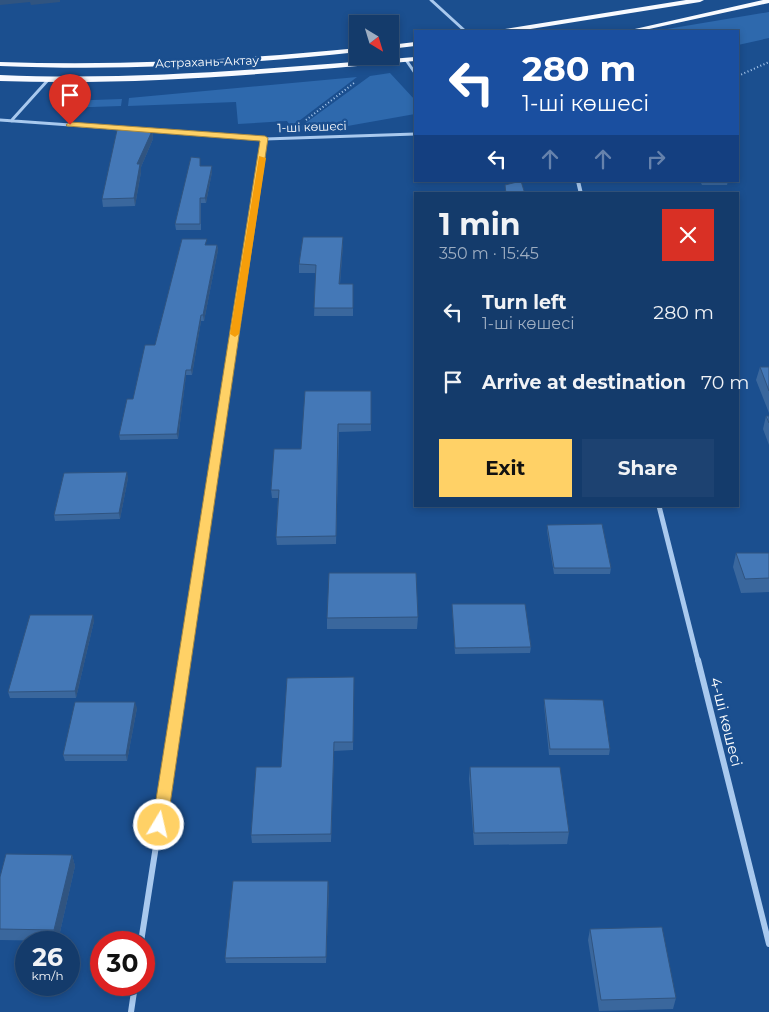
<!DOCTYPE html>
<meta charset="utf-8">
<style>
body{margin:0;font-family:Montserrat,sans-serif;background:#1d4271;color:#f1f3f6;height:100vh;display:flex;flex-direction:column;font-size:19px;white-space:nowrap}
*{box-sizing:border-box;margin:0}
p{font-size:16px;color:#9dadc1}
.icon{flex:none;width:28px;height:28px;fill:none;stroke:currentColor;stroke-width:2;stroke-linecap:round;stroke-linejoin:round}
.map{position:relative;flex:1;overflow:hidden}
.details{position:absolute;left:414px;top:192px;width:325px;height:315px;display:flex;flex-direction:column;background:#143b6b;border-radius:0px;box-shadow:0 2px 8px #0003,0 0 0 1px #33557e}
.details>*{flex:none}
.top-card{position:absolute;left:414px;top:30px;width:325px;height:152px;border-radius:0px;box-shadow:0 2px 8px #0003,0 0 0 1px #33557e;background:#1a4fa0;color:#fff;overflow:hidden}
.needle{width:32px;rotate:142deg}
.buttons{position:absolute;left:349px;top:15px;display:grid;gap:10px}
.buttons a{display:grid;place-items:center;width:50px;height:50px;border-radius:0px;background:#143b6b;box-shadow:0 2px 8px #0003,0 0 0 1px #33557e;font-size:25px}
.speed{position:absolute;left:15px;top:931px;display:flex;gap:10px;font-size:25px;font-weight:700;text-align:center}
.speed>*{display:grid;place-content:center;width:65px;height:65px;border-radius:50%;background:#143b6b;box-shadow:0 2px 8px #0003,0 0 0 1px #33557e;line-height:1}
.speed small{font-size:12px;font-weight:400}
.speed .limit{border:8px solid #d22;background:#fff;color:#111}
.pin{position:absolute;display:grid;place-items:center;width:42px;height:42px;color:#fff;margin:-51px -21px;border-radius:50% 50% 50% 0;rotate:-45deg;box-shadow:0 0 5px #0007}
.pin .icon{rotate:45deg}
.me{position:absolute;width:55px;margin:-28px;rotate:9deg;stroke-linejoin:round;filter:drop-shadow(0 0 4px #0008)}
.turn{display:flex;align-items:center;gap:18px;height:105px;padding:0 25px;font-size:22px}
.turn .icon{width:65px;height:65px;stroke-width:2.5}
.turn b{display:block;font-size:35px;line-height:42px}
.lanes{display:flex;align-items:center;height:48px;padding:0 25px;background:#0003;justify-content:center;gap:25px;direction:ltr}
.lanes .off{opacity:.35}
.round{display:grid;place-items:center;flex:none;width:52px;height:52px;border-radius:0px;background:#1d4271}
.overview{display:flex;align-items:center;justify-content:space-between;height:85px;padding:0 25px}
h1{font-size:30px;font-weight:700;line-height:38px}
.cta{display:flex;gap:10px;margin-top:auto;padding:10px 25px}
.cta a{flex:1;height:58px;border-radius:0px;background:#ffd166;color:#111;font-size:20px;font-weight:700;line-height:58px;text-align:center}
.cta a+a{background:#1d4271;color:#f1f3f6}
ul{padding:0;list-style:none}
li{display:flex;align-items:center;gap:15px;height:70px;padding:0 25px}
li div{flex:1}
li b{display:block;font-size:19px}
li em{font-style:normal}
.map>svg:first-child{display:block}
.green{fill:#2e69ad}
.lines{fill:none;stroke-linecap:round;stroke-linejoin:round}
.path{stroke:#a9c9ee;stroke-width:2;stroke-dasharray:1 2.5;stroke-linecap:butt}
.minor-far3{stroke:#a9c9ee;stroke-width:3}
.minor-far2{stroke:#a9c9ee;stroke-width:4}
.minor-far1{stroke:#a9c9ee;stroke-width:5}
.minor{stroke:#a9c9ee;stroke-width:6}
.trunk{fill:#f8faff;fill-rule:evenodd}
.wall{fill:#3a679d}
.shaded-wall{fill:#305480}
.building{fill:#4478b7;stroke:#305480}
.route{fill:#ffd166;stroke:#a68842}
.slow{fill:#f59e0b}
.labels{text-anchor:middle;stroke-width:5;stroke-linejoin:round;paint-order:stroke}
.far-street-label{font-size:12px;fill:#fff;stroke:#1b4f8f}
.street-label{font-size:15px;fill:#fff;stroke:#1b4f8f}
</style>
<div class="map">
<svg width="769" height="1012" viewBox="0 0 769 1012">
<rect width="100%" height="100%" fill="#1b4f8f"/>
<!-- green -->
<path class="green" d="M769 12V38L738 45V31H655Z
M390 73 415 100V114L325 130H296L370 76Z
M357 77 291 127 287 121 238 124 236 102 128 106 129 98Z
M122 99 121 106 61 108 63 101Z"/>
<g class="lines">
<!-- path -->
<path class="path" d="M738 76 769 62
M306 120 354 83"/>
<!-- minor-far3 -->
<path class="minor-far3" d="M431 0 465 31
M406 60 415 73
M0 120 265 139 415 134
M11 121 48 80
M260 170 265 139"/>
<!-- minor-far2 -->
<path class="minor-far2" d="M578 181 581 194
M227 386 260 169"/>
<!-- minor-far1 -->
<path class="minor-far1" d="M659 506 698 661
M184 661 227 385"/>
<!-- minor -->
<path class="minor" d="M698 660 769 944
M141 942 185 660
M131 1012 135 985"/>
<!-- trunk -->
<path class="trunk" d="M686 0H704L700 2 518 31H501L505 29Z
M763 0H769V3L640 31H626Z
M415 42V46L390 49V45Z
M358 48V52C238 65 120 71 0 66V62C120 66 238 60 358 48Z
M415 57V61C277 73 138 86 0 81V75C138 81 277 68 415 57Z"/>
</g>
<!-- wall -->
<path class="wall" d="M152 131 153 139 141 167V172L135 206 103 207 102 199Z
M201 166 212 172 206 203H201V230H176L175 224Z
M700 181H728L727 185H702Z
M207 245H217L218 250 204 321H201L192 375H186L178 439 120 440 119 435 155 345Z
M343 245 340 284H353V316H314L316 273H299V264Z
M760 367H769V413L756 380Z
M371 391V431L339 432 336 544 277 545 276 537 278 498H272L271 490 301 449Z
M766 416H769V445L763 429Z
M128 478 120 519 55 521 54 515Z
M547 525 611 568 610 574H554L547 531Z
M736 553H769V592L741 593 733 567Z
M452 604 531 647 530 653 455 654Z
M418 617 417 629H327V618Z
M94 621 76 698H10L8 692Z
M354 686 353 750 334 751 331 842 252 843 251 835 281 767Z
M544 699 610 749 609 755H549L544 705Z
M137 708 127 761H65L63 755Z
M470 767 569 832 567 844 474 845 469 779Z
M72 855 75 866 58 941 0 940V877Z
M329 887 326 963H226L225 958Z
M590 929 676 998 673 1009 599 1011 588 940Z"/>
<!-- shaded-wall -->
<path class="shaded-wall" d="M0 0H60V2L31 5 30 2 0 5Z
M152 131 153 139 141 167V172L135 206 134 198 137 164Z
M212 166V172L206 203 205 198Z
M343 237V245L339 292V284Z
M217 245 218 250 204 321 203 315Z
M201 315V321L192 375 191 370Z
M186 370V375L178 439 177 434Z
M127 472 128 478 120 519 119 513Z
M93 615 94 621 76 698 75 691Z
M135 702 137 708 127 761 126 755Z
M334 742V751L331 842V834Z
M72 855 75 866 58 941 54 930Z
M328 881 329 887 326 963V957Z"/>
<!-- building -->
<path class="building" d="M117 130 152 131 137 164H140L134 198 102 199Z
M191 157 200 158V166H212L205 198H200V224H175Z
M521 181 525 194H506L505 185Z
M303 237H343L339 284H353V308H314L316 265 299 264Z
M182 239H207L205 245H217L203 315H201L191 370H186L177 434 119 435 127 399H133L145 345H155Z
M760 367H769V391Z
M305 391H371V424H338L336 536 276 537 279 490H271L274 449H301Z
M766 416H769V423Z
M127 472 119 513 54 515 64 473Z
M602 524 611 568H554L547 525Z
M736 553H769V578L745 579Z
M329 573H416L418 617 327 618Z
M452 604H525L531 647 455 648Z
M30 615H93L75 691 8 692Z
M354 677 353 742H334L331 834 251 835 256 767H281L287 678Z
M544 699 603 700 610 749H550Z
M75 702H135L126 755H63Z
M470 767H560L569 832 474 833Z
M6 854 72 855 54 930 0 929V877Z
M233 881H328L326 957 225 958Z
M662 927 676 998 601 1000 590 929Z"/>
<!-- route -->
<path class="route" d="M70 122 265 136 268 138 167 825 164 829 159 831 154 829 152 825 260 141 67 126 66 125Z"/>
<!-- slow -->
<path class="slow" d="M259 156 266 158 239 334 235 337 230 334Z"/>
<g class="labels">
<!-- far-street labels -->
<g class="far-street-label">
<text transform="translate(207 62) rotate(-2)" y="4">Астрахань-Актау</text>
<text transform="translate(312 127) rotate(-2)" y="4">1-шi көшесі</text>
</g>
<!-- street labels -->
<g class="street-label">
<text transform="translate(726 722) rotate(76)" y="5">4-шi көшесі</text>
</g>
</g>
</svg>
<div class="buttons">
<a><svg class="needle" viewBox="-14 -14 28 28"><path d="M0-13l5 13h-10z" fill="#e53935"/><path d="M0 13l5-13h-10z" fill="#9dadc1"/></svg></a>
</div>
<div class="speed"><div>26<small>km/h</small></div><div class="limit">30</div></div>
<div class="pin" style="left:70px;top:125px;background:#d93025"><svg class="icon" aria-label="arrive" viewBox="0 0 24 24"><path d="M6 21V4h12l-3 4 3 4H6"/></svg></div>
<svg class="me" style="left:159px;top:825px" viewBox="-20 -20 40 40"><circle r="17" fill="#ffd166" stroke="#fff" stroke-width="3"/><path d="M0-11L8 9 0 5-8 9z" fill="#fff"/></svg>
<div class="top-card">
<div class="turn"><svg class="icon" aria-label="left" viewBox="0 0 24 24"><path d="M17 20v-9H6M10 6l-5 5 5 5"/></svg><div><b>280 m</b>1-шi көшесі</div></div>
<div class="lanes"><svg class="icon" aria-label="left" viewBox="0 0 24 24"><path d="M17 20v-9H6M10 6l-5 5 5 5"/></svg><svg class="icon off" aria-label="ahead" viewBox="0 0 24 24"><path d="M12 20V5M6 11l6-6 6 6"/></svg><svg class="icon off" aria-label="ahead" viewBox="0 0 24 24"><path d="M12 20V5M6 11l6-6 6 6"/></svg><svg class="icon off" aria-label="right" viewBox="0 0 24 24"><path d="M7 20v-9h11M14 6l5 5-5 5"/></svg></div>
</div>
<section class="details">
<div class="overview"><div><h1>1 min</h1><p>350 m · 15:45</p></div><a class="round" style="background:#d93025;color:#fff"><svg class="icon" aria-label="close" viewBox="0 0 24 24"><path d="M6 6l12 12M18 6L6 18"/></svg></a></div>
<ul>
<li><svg class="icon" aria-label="left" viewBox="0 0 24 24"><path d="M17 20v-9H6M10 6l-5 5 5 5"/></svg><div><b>Turn left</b><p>1-шi көшесі</p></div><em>280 m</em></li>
<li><svg class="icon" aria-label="arrive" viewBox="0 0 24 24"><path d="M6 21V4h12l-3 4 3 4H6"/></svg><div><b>Arrive at destination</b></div><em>70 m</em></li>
</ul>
<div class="cta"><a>Exit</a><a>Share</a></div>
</section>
</div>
